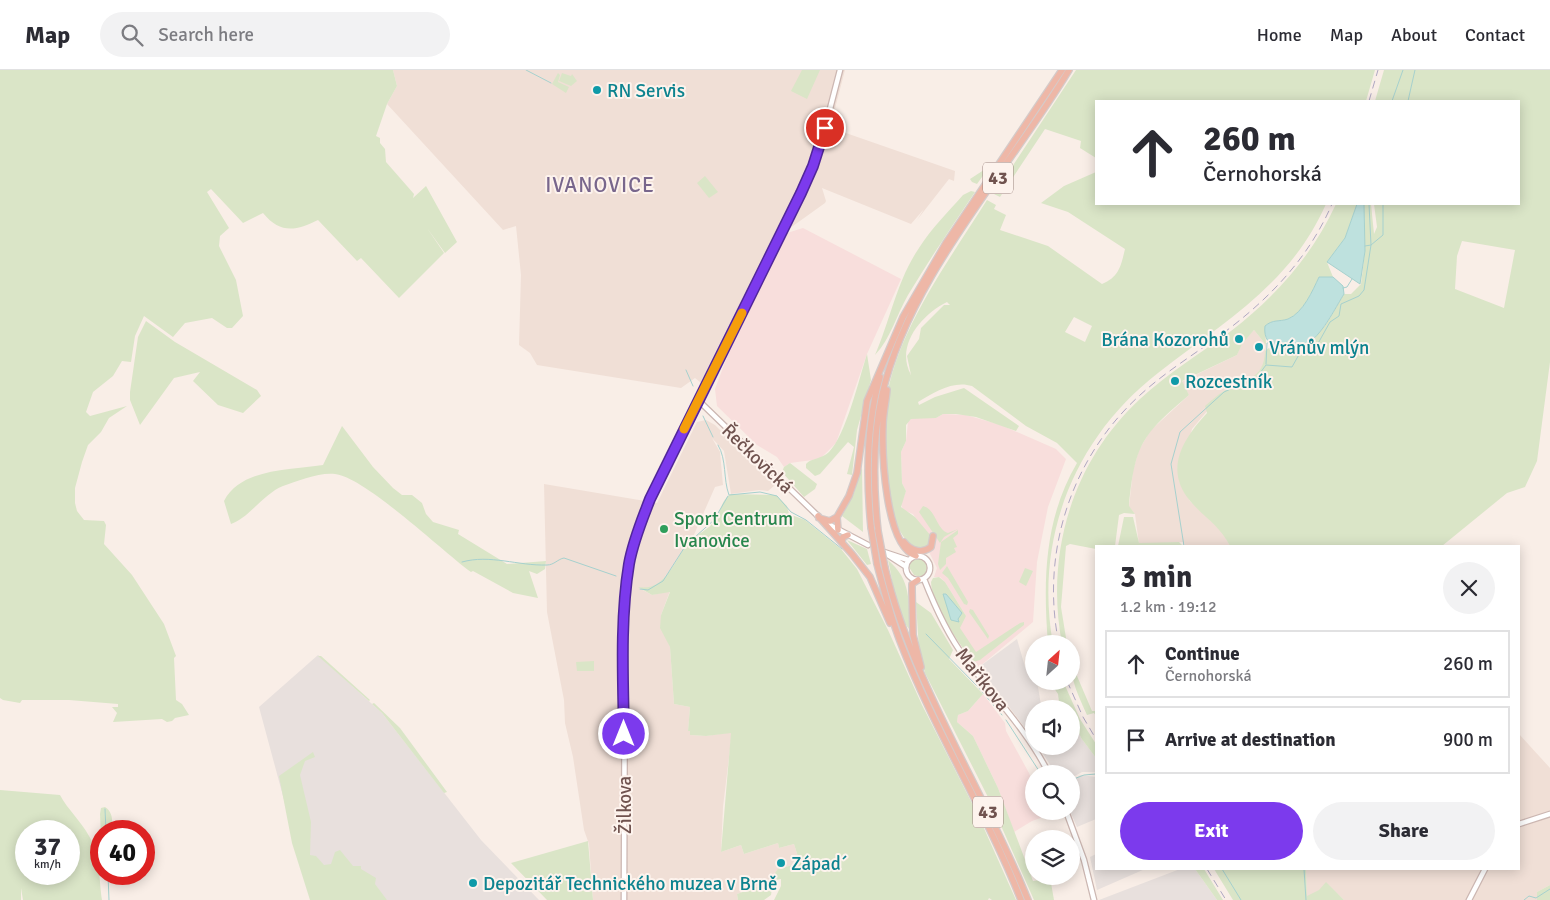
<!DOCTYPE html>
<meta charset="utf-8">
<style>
body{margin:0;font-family:Signika,sans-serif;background:#f2f2f3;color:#2b2b33;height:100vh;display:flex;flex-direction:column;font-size:19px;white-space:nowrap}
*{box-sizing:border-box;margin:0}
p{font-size:16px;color:#7c7c81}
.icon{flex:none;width:28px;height:28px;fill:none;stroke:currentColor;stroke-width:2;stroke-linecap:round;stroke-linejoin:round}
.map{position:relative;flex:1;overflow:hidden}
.side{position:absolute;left:1095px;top:475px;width:425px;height:325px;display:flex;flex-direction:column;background:#fff;border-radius:0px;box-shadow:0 2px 12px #0003}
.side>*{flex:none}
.top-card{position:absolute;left:1095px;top:30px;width:425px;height:105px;border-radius:0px;box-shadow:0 2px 12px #0003;background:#fff;color:#2b2b33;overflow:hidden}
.needle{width:32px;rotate:27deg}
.buttons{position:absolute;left:1025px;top:565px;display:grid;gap:10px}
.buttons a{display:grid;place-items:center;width:55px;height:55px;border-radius:50%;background:#fff;box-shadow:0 2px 12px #0003;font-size:25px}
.speed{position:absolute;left:15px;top:750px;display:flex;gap:10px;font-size:25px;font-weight:700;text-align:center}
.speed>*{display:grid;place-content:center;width:65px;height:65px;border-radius:50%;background:#fff;box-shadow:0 2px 12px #0003;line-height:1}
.speed small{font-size:12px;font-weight:400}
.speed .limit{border:8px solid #d22;background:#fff;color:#111}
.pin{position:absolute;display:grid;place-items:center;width:42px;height:42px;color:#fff;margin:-21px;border:2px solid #fff;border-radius:50%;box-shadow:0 1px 5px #0007}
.me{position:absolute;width:55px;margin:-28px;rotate:0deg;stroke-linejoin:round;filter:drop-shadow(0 0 4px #0008)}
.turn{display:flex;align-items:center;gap:18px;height:105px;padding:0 25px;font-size:22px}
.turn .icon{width:65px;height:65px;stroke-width:2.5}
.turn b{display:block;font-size:35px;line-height:42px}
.round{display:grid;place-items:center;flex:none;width:52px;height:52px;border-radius:26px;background:#f2f2f3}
.overview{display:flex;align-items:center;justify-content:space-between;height:85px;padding:0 25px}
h1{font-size:30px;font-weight:700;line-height:38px}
.action{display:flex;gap:10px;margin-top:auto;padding:10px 25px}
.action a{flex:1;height:58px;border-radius:30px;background:#7c3aed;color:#fff;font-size:20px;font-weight:700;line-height:58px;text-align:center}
.action a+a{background:#f2f2f3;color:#2b2b33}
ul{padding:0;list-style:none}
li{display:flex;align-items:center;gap:15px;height:68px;margin:0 10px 8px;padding:0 15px;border:2px solid #e1e1e2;border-radius:0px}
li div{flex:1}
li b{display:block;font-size:19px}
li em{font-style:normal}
header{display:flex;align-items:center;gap:30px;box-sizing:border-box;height:70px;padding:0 25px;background:#fff;border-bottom:1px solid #e1e1e2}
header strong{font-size:24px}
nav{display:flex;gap:28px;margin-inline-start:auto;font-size:18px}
.search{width:350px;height:45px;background:#f2f2f3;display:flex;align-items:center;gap:12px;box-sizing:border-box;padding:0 18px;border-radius:28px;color:#7c7c81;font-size:19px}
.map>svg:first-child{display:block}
.residential{fill:#f0dfd6}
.commercial{fill:#f8dedc}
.industrial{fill:#e8e0dd}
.green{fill:#dae5c7;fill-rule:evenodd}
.water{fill:#bee1de;stroke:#a6d1ce}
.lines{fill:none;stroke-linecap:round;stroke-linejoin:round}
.stream{stroke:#a6d1ce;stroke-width:1}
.tertiary-casing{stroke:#ccb7b2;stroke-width:7}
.trunk-casing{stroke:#d4cbca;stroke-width:8}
.tertiary{stroke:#fff;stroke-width:4.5}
.trunk{stroke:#eeb7a7;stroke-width:5.5}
.rail{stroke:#afa7c2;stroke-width:1;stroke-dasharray:8 5;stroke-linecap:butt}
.trunk-bridge-casing{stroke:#d4cbca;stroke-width:8;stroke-linecap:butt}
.trunk-bridge{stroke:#eeb7a7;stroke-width:5.5}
.route-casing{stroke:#51269a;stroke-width:12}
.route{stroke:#7c3aed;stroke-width:9}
.slow{stroke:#f59e0b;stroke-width:9}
.culture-dot{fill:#0f9aa8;stroke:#fdf3ed;stroke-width:2}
.leisure-dot{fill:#2e9e5b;stroke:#fdf3ed;stroke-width:2}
.labels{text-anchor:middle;stroke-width:4;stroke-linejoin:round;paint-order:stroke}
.shield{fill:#fdf3ed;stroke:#9a837e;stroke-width:1}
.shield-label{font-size:18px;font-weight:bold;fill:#70534f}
.culture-label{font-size:19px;fill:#0d838f;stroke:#fdf3ed;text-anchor:start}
.street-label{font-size:19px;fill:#70534f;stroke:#fdf3ed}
.leisure-label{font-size:19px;fill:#27864d;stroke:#fdf3ed;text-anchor:start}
.quarter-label{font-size:21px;letter-spacing:1px;fill:#78668c;stroke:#fdf3ed}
</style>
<header>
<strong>Map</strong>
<div class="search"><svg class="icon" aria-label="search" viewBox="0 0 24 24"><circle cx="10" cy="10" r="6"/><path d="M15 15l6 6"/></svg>Search here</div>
<nav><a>Home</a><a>Map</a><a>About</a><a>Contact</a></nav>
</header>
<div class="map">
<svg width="1550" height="830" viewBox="0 0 1550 830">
<rect width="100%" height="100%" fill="#f9eee7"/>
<!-- residential -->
<path class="residential" d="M393 0H845L831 54 843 62 955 101 954 111 949 109 917 150 924 139 911 154 822 118 826 131 825 133 779 166 706 317 695 308 681 318 537 295 530 283 519 275 521 205 516 156 503 160 387 34 397 16Z
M1254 260 1266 275 1265 292 1256 306 1224 321 1192 359 1179 411 1190 431 1222 461 1230 476H1185L1184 472 1139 474 1135 444 1129 437 1133 400 1139 380 1150 361 1189 325 1181 312 1237 285 1241 274Z
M706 350 715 355 775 415 768 421 759 420 731 424 724 381 712 368 720 382 723 415 715 417 693 467 660 514 649 519 639 518 652 525 670 521 661 545 662 554 670 577 674 634 690 637 688 661H691L690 665 706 666 732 662 723 737 721 782 741 775 744 784 778 773 779 778 794 774 800 793 785 797 774 808 775 810 737 824 738 830H593L589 774 584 760 573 687 565 653 564 630 547 542 544 414 657 433 697 352Z
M1519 664 1550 698V815L1537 822V830H1344L1326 813 1320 820 1307 827 1306 799H1519Z"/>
<!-- commercial -->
<path class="commercial" d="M803 158 901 209 867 284 836 373 820 389 790 393 784 397 777 387 757 375 717 336 715 319 730 279 787 163Z
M943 344 966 345 1001 355 1056 379 1066 389 1048 437 1037 492 1033 552 979 597 950 557 966 546 945 512 940 507H934L937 498 927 478 919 453 913 444 903 440 901 434 906 421 902 413 901 382 906 371 908 352 912 348H936Z
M983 624 1005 653 1006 661 1029 703 1034 716V741H1044L1046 746 1032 751 1014 762 998 718 973 666 957 652 958 645 968 641Z"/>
<!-- industrial -->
<path class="industrial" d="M1017 569 1025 597 1032 596 1034 599V611H1037L1041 635 1060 639H1034V670L979 597Z
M318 585 382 643 481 770 539 830H311L259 637Z
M1076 655 1081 668 1096 688V702H1082L1071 708V704H1056L1038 676H1071V657Z
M1081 705 1096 707V749L1077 757 1070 741 1071 711Z
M1096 784V799H1145L1097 820 1090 787Z
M1180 799H1195L1217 830H1099Z"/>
<!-- green -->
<path class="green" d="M0 0H393L397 16 387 34 376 66 380 68V73L385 79 386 92 414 124 413 128 426 116 457 172 445 183 427 158 444 183 399 228 361 188 357 191 318 150C296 161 280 164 263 143L243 153 211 119 207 122 229 158 220 166 219 176 236 210 243 246 232 258H227L212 248 185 253 173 267 144 246 135 266 131 292 122 291 113 306 93 322 86 342 90 346 127 336 109 348 101 362 88 375 82 392 75 418V433L77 441 84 450 104 451 106 455 104 474 132 505 164 554 176 586 174 588 176 630 182 634 189 645 175 648 172 651 167 652 162 649 113 652 117 643 112 637H118V634L69 630H22L20 633 3 630 0 628Z
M802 0H820L807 29 791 21Z
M1076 0H1375L1366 31H1096V88L1080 78 1081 71 1045 59 1000 127 994 124Z
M1384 0H1550V292L1537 391 1525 417 1507 423 1442 476H1230C1220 456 1206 449 1191 432 1163 400 1183 369 1207 343L1205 336C1211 331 1217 325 1224 321 1244 308 1264 311 1265 281L1273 275C1311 291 1328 251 1344 224H1351L1361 214 1365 181 1364 134H1371L1374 164 1377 157 1374 134H1519V31H1375ZM1462 171 1515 180 1504 238 1455 219 1457 186Z
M558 3 560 5 558 12 569 17 566 23 552 14Z
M562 3 571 6 572 4 577 11 571 16 559 11Z
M990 96 977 114 972 112 970 109Z
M1096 102V134H1326C1290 215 1225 251 1158 303 1074 368 1034 469 1053 574H1048C1043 511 1044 449 1077 393L1057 373 1026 356 972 316C954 310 934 322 918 332L919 335 935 327 964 318 1019 356 1016 361 976 347 956 344H943L936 348 911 349 906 355V371L901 382 902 413 906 421 901 437 915 447 931 466 928 477 917 479C895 466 890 436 888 412 887 390 884 367 885 344 889 270 949 191 987 130L996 135 994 139 1006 145 1000 160 1048 176 1102 214C1119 207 1121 196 1125 179L1068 142 1041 133 1064 116ZM947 232 950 235H944L921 258 919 269 907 286 911 305C895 276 921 245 947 232ZM1074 247 1092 256 1085 272 1065 262Z
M705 106 718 122 709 128 697 113Z
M971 121 975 122C952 156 929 190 908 225 896 246 891 268 875 285 890 251 897 210 919 178 931 159 948 142 963 125Z
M1336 134H1357L1345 168 1327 192 1333 207H1319C1313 220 1303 243 1288 249 1279 252 1273 249 1265 256L1266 275 1254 260 1242 274 1237 285 1182 311 1189 325C1142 365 1135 374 1129 436L1135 444 1124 443 1119 445 1115 476H1096V479L1070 474 1066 476 1061 537 1067 574H1062C1045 484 1072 392 1140 329 1168 303 1201 283 1231 261 1276 226 1312 186 1336 134Z
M146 251 175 272 257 320 261 326 243 343 218 335 193 311 200 302 174 308 140 355 130 330V322L138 267Z
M867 284 871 310 857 360 852 405 847 404 854 377 848 372 820 404 815 406 806 398V394C811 388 822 389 829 382 846 365 859 309 867 284Z
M342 356 373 397 393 418 402 425H412L422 433 426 444 433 452 459 460 458 464 507 494 546 491 545 499 537 504 529 501 538 528 513 523 473 501 471 502C443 482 365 407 335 404 320 402 297 411 283 416 263 424 249 448 231 454L224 431C241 398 291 400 323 395Z
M790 393 817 414 815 419 804 427 782 402 784 397Z
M862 397 863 462 842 446 854 423Z
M731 424 776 425 787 436 789 444 805 450 841 479 857 499 888 560 922 635 978 745 1016 830H992L989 828 988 830H774L781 816V809L775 810V803L778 799 800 793 794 774 779 778 778 773 744 784 741 775 721 782 731 663 706 666 690 665V661H688L690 637 674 634 670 577 660 558 661 545 670 522 652 525 638 517C667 522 674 488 691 470 698 464 707 460 713 453 721 445 720 430 731 424Z
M923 436C936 439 936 459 948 463L958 459 944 467 940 473 921 445 919 442Z
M1124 447H1133L1139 473 1179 472 1183 476H1118Z
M958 460V464L953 468 957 477 954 478 956 482 946 488V494L940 500 938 494 941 472Z
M847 470 867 479 871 494 867 495Z
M920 488 927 493 928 500C926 506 920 508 914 505L907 494 911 489Z
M888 490C912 511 908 530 910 560 895 543 893 510 888 490Z
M947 496 968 532 967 535 964 534 948 508 942 503Z
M1025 498 1033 501 1026 516 1019 512Z
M939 507 945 512 966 546 960 558 976 582 1020 553 1024 552V555L980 590 973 592C960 575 931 533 931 512L933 508Z
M916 532 931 543 953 580 949 589 983 624 968 641 958 645 957 652 973 666 998 718 1033 811 1047 809 1051 813 1054 830H1034L991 733 925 603 919 580Z
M970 539 973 540 989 566 988 569 969 542Z
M318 586H321L370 630 369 631Z
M594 591V601H577L576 592Z
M1071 592 1092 641H1096V646L1094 643 1087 645C1079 627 1071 612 1071 592Z
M1037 611H1063L1080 649 1096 674V688L1081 668 1076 655 1071 657V639H1060L1058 624 1054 618 1038 616Z
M374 633 400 658 447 722 444 723 382 643 372 634Z
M313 682 315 687 305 691 300 705 311 752 310 785 316 786 324 795 331 794 335 782 340 780 353 796H361V799L376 808 375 814 387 830H310L292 773 279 706Z
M0 720 60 725C68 740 81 751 89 766 100 784 99 810 102 830H23L21 818V830H0ZM69 761V804H26V761Z
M105 737C114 743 112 752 112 761H101V768L100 744 101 738Z
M588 771 593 830H547L511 793Z
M1195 799H1204L1223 830H1217Z
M1214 799H1306L1307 826 1319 820 1326 812 1344 830H1233Z
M773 811 771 825 764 830H738L737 824Z
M1550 815V830H1537V822Z"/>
<!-- water -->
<path class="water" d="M1357 134H1364L1365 181 1360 214 1327 192 1345 168Z
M1319 207H1333L1343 216 1344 224C1329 248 1310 293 1274 276 1266 272 1264 264 1265 256 1273 249 1279 252 1288 249 1303 243 1313 220 1319 207Z
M943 524H946L962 543 958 549 959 552 951 550Z"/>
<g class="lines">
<!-- stream -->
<path class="stream" d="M526 0 551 13
M1392 31 1403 0
M1408 31 1415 0
M1365 176 1371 175 1383 165V134
M1343 218 1347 217 1352 209
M1266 294 1267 273 1270 272
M686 300 693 316
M703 346 713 367
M718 375C727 390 723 409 729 425L760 422 777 426 791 442 806 450 842 479
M1184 476 1171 394 1180 362 1224 322 1257 307 1266 295 1292 297 1301 281 1316 277 1330 252 1339 246 1341 234 1359 226 1364 220 1371 175 1369 134
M462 492C490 484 518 496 547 495 554 495 558 489 564 488L616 506
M640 519 648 520 663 511 686 475 714 450 728 426
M926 564 978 617 1002 645
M1006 650 1041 704
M1071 710 1084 705 1096 704
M105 739 106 761
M1222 799 1241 830
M1304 799 1306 830
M108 804 109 830
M1524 830 1529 826 1536 828 1550 819"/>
<!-- tertiary casing -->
<g class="tertiary-casing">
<path id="tertiary" d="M699 331 820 448
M826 453 868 475
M881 481 908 490
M888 485 905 496
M906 498a12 12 0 1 1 24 0a12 12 0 1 1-24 0Z
M924 509C935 537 947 564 965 588 993 626 1028 661 1049 704
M1066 741 1084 790 1094 830
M1519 754 1550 744
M624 830 625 529 634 475 650 429 809 105 825 58 840 0
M1469 830 1485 799"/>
</g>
<!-- trunk casing -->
<g class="trunk-casing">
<path id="trunk" d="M887 320C886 332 883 344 883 355 882 383 885 476 916 486
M818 446 852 484 870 507 890 553
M819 448 830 451 837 447
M871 457C866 407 866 356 880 307
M838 460 837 447 849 426 857 403 867 331 903 247 946 173 1062 0
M878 461C873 415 872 370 882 325 909 206 1007 103 1069 0
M842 472 843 467 848 465
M904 472C911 481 922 484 931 477L933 466
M877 494C884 520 890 545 900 571 934 660 986 741 1021 830
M885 498C913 616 983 718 1028 830
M918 510 912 514V521L913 565 921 597"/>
</g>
<!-- tertiary -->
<use href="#tertiary" class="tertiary"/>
<!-- trunk -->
<use href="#trunk" class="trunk"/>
<!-- rail -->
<path class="rail" d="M1369 31 1378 0
M1059 574C1040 484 1071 388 1139 326 1167 300 1200 281 1230 258 1274 224 1310 185 1332 134
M1067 611 1083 647 1096 669
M1207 799 1226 830"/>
<!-- trunk-bridge casing -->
<g class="trunk-bridge-casing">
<path id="trunk-bridge" d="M871 457 877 494
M878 461 885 498"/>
</g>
<!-- trunk-bridge -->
<use href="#trunk-bridge" class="trunk-bridge"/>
</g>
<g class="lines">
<!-- route casing -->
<g class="route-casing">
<path id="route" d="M624 664C623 608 620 549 629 494 633 471 642 450 650 429L801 123 813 96 825 58"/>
</g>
<!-- route -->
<use href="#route" class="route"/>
<!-- slow -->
<path class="slow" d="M684 359 742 243"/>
</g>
<!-- markers -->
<g class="culture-dot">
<circle cx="597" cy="20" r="5"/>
<circle cx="1239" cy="269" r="5"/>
<circle cx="1259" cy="277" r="5"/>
<circle cx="1175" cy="311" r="5"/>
<circle cx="781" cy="793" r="5"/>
<circle cx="473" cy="813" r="5"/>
</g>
<circle class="leisure-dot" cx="664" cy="459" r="5"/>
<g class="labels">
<!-- shield labels -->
<g class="shield">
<rect x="983" y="92.5" width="30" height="31" rx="4"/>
<rect x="973" y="726.5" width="30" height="31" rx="4"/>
</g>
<g class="shield-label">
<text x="998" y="114">43</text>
<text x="988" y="748">43</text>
</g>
<!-- culture labels -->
<g class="culture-label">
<text x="607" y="27">RN Servis</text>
<text x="1229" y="276" text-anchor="end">Brána Kozorohů</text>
<text x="1269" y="284">Vránův mlýn</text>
<text x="1185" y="318">Rozcestník</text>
<text x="791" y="800">Západ´</text>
<text x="483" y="820">Depozitář Technického muzea v Brně</text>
</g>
<!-- street labels -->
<g class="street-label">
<text transform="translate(758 388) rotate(44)" y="7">Řečkovická</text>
<text transform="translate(983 609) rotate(52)" y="7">Maříkova</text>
<text transform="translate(624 735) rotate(-90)" y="7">Žilkova</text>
</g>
<!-- leisure labels -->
<g class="leisure-label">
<text x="674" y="455">Sport Centrum<tspan x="674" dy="22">Ivanovice</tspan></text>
</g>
<!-- quarter labels -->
<g class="quarter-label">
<text x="600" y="122">IVANOVICE</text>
</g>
</g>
</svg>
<div class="buttons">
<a><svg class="needle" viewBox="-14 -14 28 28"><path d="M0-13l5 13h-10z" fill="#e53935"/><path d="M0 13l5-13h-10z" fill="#7c7c81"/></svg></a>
<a><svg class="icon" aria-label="sound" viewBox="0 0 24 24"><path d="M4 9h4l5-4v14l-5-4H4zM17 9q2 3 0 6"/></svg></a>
<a><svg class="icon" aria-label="search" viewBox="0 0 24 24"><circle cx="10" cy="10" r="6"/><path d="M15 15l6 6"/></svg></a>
<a><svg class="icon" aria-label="layers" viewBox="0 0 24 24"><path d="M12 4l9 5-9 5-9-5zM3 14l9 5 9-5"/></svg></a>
</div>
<div class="speed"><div>37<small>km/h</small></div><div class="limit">40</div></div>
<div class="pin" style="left:825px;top:58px;background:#d93025"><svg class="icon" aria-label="arrive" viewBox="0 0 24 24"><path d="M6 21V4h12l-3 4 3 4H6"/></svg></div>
<svg class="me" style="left:624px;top:664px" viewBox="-20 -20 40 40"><circle r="17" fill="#7c3aed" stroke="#fff" stroke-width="3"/><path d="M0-11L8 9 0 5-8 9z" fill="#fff"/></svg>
<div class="top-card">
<div class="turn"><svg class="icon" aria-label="ahead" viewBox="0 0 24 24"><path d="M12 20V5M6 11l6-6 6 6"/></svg><div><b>260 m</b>Černohorská</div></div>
</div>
<section class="side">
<div class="overview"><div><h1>3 min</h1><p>1.2 km · 19:12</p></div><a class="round"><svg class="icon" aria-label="close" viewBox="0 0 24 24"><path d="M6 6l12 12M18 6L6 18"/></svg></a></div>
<ul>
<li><svg class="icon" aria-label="ahead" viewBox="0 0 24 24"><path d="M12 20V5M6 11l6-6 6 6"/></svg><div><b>Continue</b><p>Černohorská</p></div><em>260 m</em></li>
<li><svg class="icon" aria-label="arrive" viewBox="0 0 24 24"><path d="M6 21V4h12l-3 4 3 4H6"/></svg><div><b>Arrive at destination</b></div><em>900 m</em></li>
</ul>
<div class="action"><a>Exit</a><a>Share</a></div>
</section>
</div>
